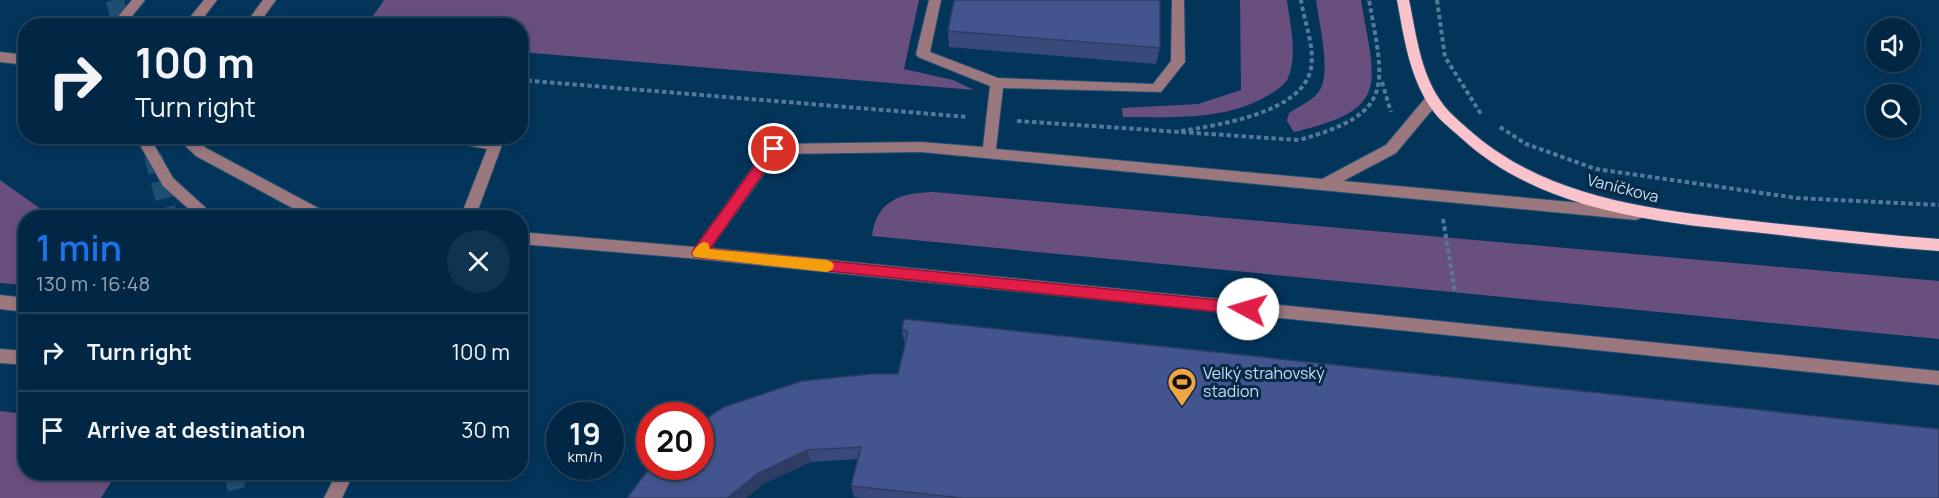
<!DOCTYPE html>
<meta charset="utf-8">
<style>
body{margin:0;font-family:Manrope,sans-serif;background:#10334f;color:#f1f3f6;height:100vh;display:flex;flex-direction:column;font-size:22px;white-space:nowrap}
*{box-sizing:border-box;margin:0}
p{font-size:20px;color:#96a5b2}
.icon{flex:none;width:33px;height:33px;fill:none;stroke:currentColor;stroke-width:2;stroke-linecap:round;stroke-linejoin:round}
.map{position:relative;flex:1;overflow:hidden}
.panel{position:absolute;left:18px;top:210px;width:510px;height:270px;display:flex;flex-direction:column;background:#022744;border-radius:24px;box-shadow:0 3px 9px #0003,0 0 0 2px #23445d}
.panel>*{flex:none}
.top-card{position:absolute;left:18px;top:18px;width:510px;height:126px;border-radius:24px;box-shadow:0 3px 9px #0003,0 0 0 2px #23445d;background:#022744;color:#f1f3f6;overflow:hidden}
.controls{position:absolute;left:1866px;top:18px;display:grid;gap:12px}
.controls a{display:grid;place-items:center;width:54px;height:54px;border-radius:50%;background:#022744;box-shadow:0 3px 9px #0003,0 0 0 2px #23445d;font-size:30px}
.speed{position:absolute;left:546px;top:402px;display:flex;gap:12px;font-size:30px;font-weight:700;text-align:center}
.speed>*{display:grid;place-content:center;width:78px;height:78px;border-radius:50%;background:#022744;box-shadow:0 3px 9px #0003,0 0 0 2px #23445d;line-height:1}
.speed small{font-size:15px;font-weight:400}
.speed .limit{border:9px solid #d22;background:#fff;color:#111}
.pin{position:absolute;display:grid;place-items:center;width:51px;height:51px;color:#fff;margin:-26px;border:3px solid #fff;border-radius:50%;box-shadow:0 2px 6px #0007}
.me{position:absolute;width:66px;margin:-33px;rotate:276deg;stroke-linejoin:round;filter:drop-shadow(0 0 4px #0008)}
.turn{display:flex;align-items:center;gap:21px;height:126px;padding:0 18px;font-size:27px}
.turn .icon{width:78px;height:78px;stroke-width:2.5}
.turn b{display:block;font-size:42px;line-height:51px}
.round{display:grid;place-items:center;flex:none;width:63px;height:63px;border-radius:32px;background:#10334f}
.summary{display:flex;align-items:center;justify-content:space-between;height:102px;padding:0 18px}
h1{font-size:36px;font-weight:600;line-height:45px;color:#1a73e8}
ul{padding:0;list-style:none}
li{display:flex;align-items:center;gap:18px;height:78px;padding:0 18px;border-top:2px solid #23445d}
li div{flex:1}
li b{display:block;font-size:22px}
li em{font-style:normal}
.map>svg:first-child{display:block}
.green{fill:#684f7d}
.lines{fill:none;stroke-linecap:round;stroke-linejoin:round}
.highway-tunnel{stroke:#204e71;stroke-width:18;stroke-dasharray:18 9;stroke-linecap:butt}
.minor-casing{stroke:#224f73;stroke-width:2}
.major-casing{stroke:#224f73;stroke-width:2}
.path{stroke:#537a9a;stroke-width:4;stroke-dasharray:4.5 3;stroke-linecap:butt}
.minor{fill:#9a787d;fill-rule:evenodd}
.major{fill:#fac2ca;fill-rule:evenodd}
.wall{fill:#39497a}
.shaded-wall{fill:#2e3c63}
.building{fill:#42558e;stroke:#2e3c63;stroke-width:1.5}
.route{fill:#e11d48;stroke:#92132f;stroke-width:1.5}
.slow{fill:#f59e0b}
.labels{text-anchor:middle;stroke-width:6;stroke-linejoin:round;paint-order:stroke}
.street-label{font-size:16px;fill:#c6def6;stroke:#072a47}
.poi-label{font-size:16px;fill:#c6def6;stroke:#072a47;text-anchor:start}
</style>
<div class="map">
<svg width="1939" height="498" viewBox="0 0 1939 498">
<rect width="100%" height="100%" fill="#03345a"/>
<!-- green -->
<path class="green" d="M384 0H919L904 69 953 80 974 90 521 52 520 26 383 25 386 18 373 16Z
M1240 0H1287C1290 25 1298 54 1288 78 1286 84 1278 89 1272 93 1229 121 1173 117 1123 117L1122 108 1198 104 1241 90Z
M1316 0H1361C1375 85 1392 109 1294 132L1287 121 1289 113C1299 106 1313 101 1320 90 1331 71 1319 22 1316 0Z
M0 180 52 217 26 218 25 285 0 283Z
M933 192 1939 281V339L872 236C877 200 900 193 933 192Z
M0 411 25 414 26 472 117 473 101 498H0Z"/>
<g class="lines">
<!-- highway-tunnel -->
<path class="highway-tunnel" d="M115 0 121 26
M153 155 169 218
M232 472 239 498"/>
<!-- minor casing -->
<g class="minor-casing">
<path id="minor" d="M132 0H145L124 26H110Z
M204 0H217L197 26H183Z
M263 0H276L257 26H244Z
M929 0H941L930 52 998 78 1153 84 1171 61 1172 0H1184L1185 62 1161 92 1003 88 996 149 1322 179 1386 145 1427 96H1437L1439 100 1437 104 1396 153 1343 181 1636 208 1641 210 1643 214 1641 218 1636 220 921 152 778 154 711 248 1939 371V385L699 259 520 244V232L695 247 769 145 774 144 921 142 983 147 990 86 918 57 916 54Z
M0 52 26 55V65L0 62Z
M135 136H149L173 178 217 218H199L163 186Z
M175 136H192L206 148 320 209 344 212 351 218H311L196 156Z
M437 136H477L500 141 502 145 475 218H460L487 149 444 141Z
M0 295 26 298V312L0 309Z
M0 349 26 351V365L0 363Z
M337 472H354L342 498H324Z"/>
</g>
<!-- major casing -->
<g class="major-casing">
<path id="major" d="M1397 0H1409C1416 33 1420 71 1440 100 1447 111 1458 120 1468 129 1551 203 1666 211 1771 223 1827 228 1883 235 1939 239V251C1883 247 1827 241 1771 234 1664 223 1543 214 1460 137 1450 128 1438 119 1431 108 1409 76 1404 37 1397 0Z"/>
</g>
<!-- path -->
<path class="path" d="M1437 0 1445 57 1481 114
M520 80 968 117
M1382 82 1391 112
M1017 121 1299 140C1395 113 1385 88 1369 0
M1500 127 1526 144 1596 169 1797 198 1939 205
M1181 131C1218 125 1303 113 1311 68 1315 47 1304 21 1301 0
M1443 219 1455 292"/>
<!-- minor -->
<use href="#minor" class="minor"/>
<!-- major -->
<use href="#major" class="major"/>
</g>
<!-- wall -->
<path class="wall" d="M948 31 1160 48 1156 64 949 47Z
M902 329 1939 498H862L854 497 851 486 858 459 811 462 763 484 746 498H627L898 374 905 343 904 342Z"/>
<!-- shaded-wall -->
<path class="shaded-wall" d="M807 450 811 462 763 484 746 498H727L759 473Z"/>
<!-- building -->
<path class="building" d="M954 0H1160V48L948 31Z
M904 319 1939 429V498H963L851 486 861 447 807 450 759 473 727 498H627L651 466H700V423L724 407 802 381 870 374H898L908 332 902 329Z"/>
<!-- route -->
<path class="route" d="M774 144 778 146 780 149 778 152 710 249 1248 303 1253 304 1255 309 1253 313 1248 315 694 257 692 253 694 249 769 146Z"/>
<!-- slow -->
<path class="slow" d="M704 242 708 243 710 249 827 260 832 262 834 266 832 270 827 272 694 257 692 253C695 248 698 244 704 242Z"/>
<!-- icons -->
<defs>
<g id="stadium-pin" transform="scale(1.5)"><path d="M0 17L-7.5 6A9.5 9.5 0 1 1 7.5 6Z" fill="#f3a442" stroke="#072a47"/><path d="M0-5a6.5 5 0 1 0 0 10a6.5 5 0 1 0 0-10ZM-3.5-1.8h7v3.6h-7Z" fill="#111"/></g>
</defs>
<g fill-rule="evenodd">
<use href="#stadium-pin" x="1182" y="382"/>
</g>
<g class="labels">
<!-- street labels -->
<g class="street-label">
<text transform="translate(1623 188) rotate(14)" y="6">Vaníčkova</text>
</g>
<!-- poi labels -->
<g class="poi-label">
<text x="1203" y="379">Velký strahovský<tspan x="1203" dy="18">stadion</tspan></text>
</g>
</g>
</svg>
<div class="controls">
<a><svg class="icon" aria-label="sound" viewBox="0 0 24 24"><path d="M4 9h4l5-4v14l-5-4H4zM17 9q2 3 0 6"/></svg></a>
<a><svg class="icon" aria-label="search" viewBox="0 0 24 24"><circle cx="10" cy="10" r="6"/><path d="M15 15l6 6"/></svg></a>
</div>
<div class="speed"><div>19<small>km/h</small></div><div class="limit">20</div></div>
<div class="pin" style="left:774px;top:149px;background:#d93025"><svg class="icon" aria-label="arrive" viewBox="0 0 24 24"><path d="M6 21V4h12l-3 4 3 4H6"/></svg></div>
<svg class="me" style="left:1248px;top:309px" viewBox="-20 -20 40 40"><circle r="19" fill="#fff"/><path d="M0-13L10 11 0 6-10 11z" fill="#e11d48"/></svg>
<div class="top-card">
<div class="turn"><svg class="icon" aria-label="right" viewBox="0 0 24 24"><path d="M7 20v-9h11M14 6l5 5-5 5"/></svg><div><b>100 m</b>Turn right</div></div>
</div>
<section class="panel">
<div class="summary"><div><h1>1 min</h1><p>130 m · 16:48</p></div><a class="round"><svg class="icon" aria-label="close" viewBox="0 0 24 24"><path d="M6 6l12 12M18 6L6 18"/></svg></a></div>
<ul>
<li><svg class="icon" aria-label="right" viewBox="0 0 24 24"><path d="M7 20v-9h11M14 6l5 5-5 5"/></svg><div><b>Turn right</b></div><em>100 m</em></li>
<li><svg class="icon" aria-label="arrive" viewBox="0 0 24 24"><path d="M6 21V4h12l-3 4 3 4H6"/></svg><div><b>Arrive at destination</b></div><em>30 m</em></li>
</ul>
</section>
</div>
